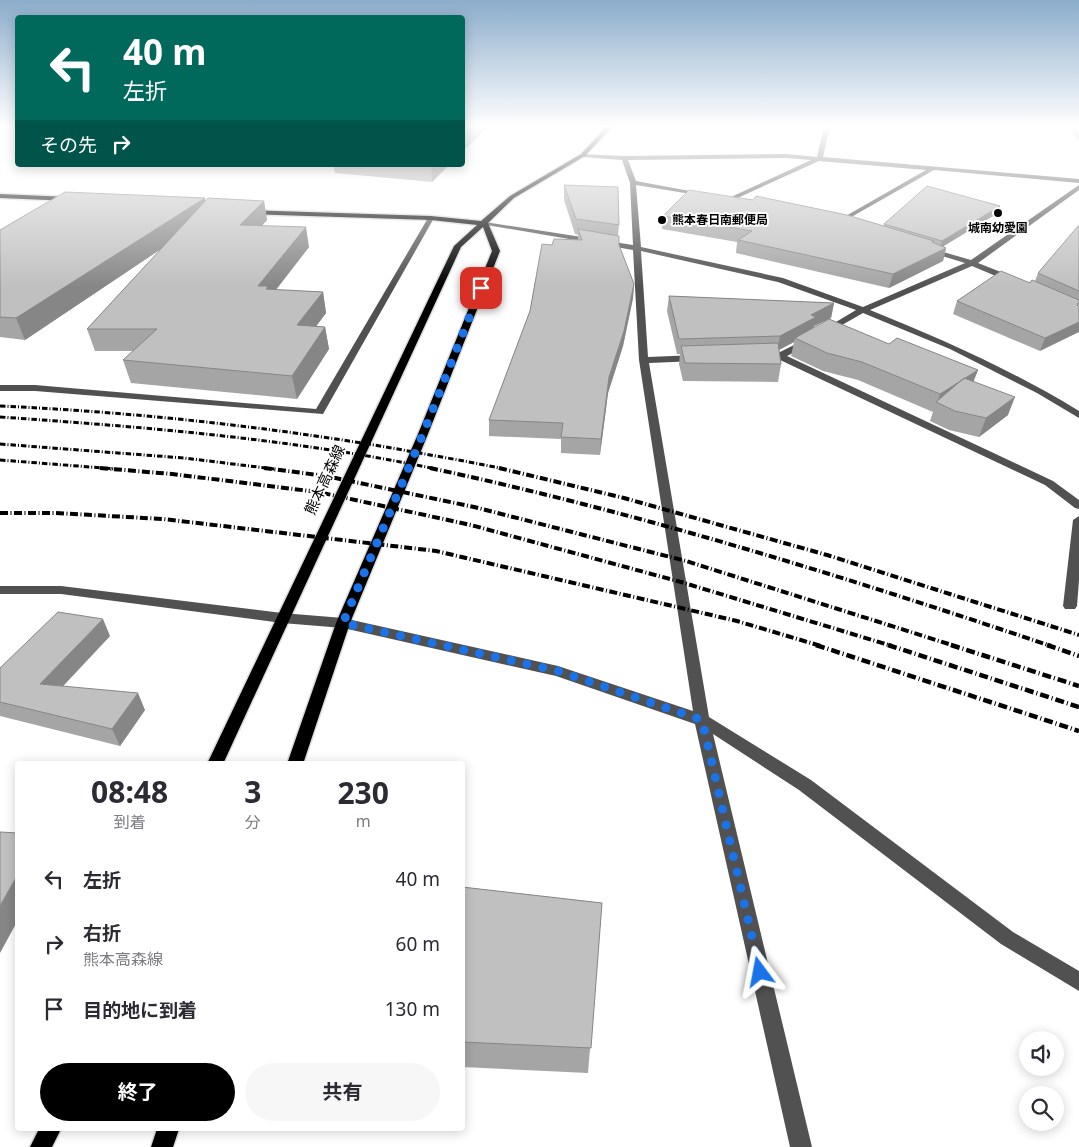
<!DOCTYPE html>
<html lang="ja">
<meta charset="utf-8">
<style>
body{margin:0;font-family:"Noto Sans","Noto Sans JP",sans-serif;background:#f7f7f7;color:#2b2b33;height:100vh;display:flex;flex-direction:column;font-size:19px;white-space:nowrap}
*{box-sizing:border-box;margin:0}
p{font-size:16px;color:#7c7c81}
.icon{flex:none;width:28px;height:28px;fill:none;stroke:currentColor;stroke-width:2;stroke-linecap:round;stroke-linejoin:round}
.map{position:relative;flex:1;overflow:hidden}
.side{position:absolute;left:15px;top:761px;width:450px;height:370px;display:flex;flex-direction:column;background:#fff;border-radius:5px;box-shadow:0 2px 12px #0003}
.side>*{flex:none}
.banner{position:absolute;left:15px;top:15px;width:450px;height:152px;border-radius:5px;box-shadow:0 2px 12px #0003;background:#00695c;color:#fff;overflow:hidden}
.tools{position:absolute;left:1019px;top:1031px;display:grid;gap:10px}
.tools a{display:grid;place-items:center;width:45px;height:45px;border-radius:50%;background:#fff;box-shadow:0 2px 12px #0003;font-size:25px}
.pin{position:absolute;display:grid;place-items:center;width:42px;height:42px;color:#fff;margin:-21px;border-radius:10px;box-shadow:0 2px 8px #0006}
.me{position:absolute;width:55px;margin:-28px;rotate:347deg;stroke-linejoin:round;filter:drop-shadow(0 0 4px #0008)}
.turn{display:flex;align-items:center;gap:18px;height:105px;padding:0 25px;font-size:22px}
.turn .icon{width:65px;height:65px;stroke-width:2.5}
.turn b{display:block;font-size:35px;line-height:42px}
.then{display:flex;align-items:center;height:48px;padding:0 25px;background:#0003;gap:10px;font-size:19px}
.eta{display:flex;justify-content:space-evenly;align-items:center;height:85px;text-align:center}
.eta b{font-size:30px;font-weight:700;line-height:35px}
.button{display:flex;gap:10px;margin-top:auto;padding:10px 25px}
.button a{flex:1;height:58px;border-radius:30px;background:#000;color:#fff;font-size:20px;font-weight:700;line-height:58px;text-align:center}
.button a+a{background:#f7f7f7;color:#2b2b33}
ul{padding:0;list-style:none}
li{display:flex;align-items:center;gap:15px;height:65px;padding:0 25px}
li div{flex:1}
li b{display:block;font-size:19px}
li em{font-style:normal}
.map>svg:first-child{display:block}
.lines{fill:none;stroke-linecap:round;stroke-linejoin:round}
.stream{fill:#9f9f9f;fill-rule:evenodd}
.major-casing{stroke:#dbdbdb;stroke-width:3}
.minor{fill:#515151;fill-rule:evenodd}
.major{fill:#000;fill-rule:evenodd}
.rail-far2{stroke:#000;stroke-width:3;stroke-dasharray:5.5 2 1 2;stroke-linecap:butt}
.rail-far1{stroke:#000;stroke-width:4;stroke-dasharray:8 2.5 1 2.5;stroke-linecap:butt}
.rail{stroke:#000;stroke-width:4.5;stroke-dasharray:9 3 1 3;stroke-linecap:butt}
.wall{fill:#a5a5a5}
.shaded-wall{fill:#868686}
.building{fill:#c0c0c0;stroke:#868686}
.route{stroke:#1a73e8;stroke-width:9;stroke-dasharray:0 16.2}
.poi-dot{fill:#000;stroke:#fff;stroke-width:2}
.labels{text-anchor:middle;stroke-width:4;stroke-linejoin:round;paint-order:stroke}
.far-poi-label{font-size:12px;font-weight:bold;fill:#000;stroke:#fff;text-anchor:start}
.street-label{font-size:15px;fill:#000;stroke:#fff}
</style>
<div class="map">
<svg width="1079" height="1147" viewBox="0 0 1079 1147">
<rect width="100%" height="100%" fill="#fff"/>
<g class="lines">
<!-- stream -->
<path class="stream" d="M1070 126H1076L1079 133V141L1076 139Z"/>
<!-- major casing -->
<g class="major-casing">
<path id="major" d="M607 126H613L585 156 514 198 488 223 500 251 428 434 350 623 303 764H287L336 623 418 434 492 251 483 227 461 247 223 764H207L454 246 477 225 431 220 249 214 246 212 249 210 431 216 481 221 510 196 581 154Z
M0 194 70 197 73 199 70 201 0 198Z
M39 1129H61L52 1147H30Z
M157 1129H179L173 1147H151Z"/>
</g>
<!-- minor -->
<path class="minor" d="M589 126 612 128 609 130Z
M824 126H830L823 157 1079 179V183L934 170 839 224 836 222 837 221 926 170 819 161 733 200 731 199V197L811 160 787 158 628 160 636 181 706 194 703 196 636 185 641 247 783 278 863 307 965 263 926 251V247L971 260 1079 185V190L978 263 1016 278V282H1010L972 266 870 310C942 339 1012 370 1079 411V418L1037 393 950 349 863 313 828 333 821 331 856 310 778 282 641 251 648 357 697 355 702 358 697 361 649 363 709 717 811 780 1013 932 1079 971V991L1001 944 799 790 713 734 812 1147H790L695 724 556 676 343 628 282 623 61 594H0V586H61L282 613 343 618 558 666 693 711 639 360 633 250 481 224 485 222 633 245 630 183 622 160 583 157 581 154 624 156 787 154 817 157Z
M431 216 434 218 323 414 35 391H0V385H35L316 409 428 218Z
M808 338 811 339V343L787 356 1053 481 1079 500V509L1075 508 1045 485 778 359H764L759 356 764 353H778Z
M1079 516V580L1077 606 1075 609H1065L1063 606 1073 520Z"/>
<!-- major -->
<use href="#major" class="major"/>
<!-- rail-far2 -->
<path class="rail-far2" d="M0 406C132 412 262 426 392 448 429 455 467 461 504 469
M0 417C146 427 293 439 436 469
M0 444 184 458 274 469
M0 460 116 469"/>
<!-- rail-far1 -->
<path class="rail-far1" d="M100 468 172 474 318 492 471 525 681 582 892 646
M264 468 326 476 474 507 686 561 955 646
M430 468C641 513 846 577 1051 646
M499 468 624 498 827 555 1079 635
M0 513H56L163 519 436 551 737 621 821 646"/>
<!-- rail -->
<path class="rail" d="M816 645 1079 731
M888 645 1079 707
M951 645 1079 686
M1047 645 1079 656"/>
</g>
<!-- wall -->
<path class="wall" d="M333 165H449L432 182 335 173Z
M564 185 619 225 618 236 619 245 634 284 633 298 623 346 608 393 600 455 561 453V439L489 436V420L530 311 552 245 578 240V235L575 234 564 200Z
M205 201H264L267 220 262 225 309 247 276 290 323 292 326 313 316 326 325 327 329 349 297 399 131 383 123 360 133 351H95L87 329 162 248 25 340 0 337V230Z
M1000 206 998 213 943 246 946 248 943 261 889 288 736 253 737 242 662 229 663 216 883 226 884 224Z
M1079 226V306L1078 305 1040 351 953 314 957 301 1035 281 1038 273Z
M669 296 834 303 831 318 814 326V328L889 344 978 370 973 382 1008 415 979 437 949 430 930 421 933 412 858 380 823 371 791 356 794 342 779 350 781 364 778 382 683 381 679 364 680 354H677L667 311Z
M110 636 63 686 145 710 120 746 0 716V668Z
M462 887 602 903 588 1073 462 1067Z"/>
<!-- shaded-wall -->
<path class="shaded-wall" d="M465 126H484V131L462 152V129Z
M431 165H449L432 182Z
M205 198 209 217 25 340 16 318Z
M264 201 267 220 245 244 240 225Z
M1000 206 998 213 939 249 942 241Z
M306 227 309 247 270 297 258 286Z
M946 248 943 261 889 288 893 274Z
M634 284 633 298 623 346 608 393 600 455 601 439 609 377Z
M323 292 326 313 301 347 297 325Z
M834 303 831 318 814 326 813 332 795 338 794 342 777 351 780 336 811 315Z
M1079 322V332L1040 351 1045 338Z
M325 327 329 349 297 399 292 376Z
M978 370 971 388 937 403 940 394Z
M1015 397 1008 415 979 437 986 418Z
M103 619 110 636 49 701 40 684Z
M138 693 145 710 120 746 112 729Z
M18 874V920L0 953V906Z"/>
<!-- building -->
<path class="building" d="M564 185 618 187 619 225 576 219Z
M927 186 1000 206 942 241 884 224Z
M689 190 753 200 756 196 847 215 934 241 932 242 946 248 893 274 738 240 752 231 663 216Z
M65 192 205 198 16 318 0 317V230Z
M208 198 264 201 240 225 306 227 258 286H268L266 289 323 292 297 325 325 327 292 376 123 360 157 329H87Z
M1078 226H1079V291L1038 273Z
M578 229 619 236V245L634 284 624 331 609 377 601 439 561 437 563 423 489 420 530 311 542 244 552 245 554 239 582 240Z
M1001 271 1030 283 1032 280 1079 300V302L1077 305 1079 307V322L1045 338 957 301Z
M669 296 834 303 811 315 816 317 780 336 679 339Z
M829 319 889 344 897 338 978 370 940 394 862 362 827 353 795 338Z
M778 343 781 364 685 363 681 346Z
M964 378 1015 397 986 418 955 411 936 402Z
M58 612 103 619 40 684 138 693 112 729 0 702V668Z
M0 832 18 833V874L0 906Z
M462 887 602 903 591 1048 462 1042Z"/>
<!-- sky -->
<linearGradient id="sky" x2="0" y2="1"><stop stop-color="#8baccb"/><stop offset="0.44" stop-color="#fff"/><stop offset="1" stop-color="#fff" stop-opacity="0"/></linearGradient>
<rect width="1079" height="287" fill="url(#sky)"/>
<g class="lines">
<!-- route -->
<path class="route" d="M481 288 423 434 343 623 558 671 702 720 760 972"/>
</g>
<!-- markers -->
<g class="poi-dot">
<circle cx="998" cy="213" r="5"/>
<circle cx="662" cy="220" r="5"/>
</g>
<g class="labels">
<!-- far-poi labels -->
<g class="far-poi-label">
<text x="672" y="224">熊本春日南郵便局</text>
<text x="998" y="232" text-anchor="middle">城南幼愛園</text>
</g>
<!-- street labels -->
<g class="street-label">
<text transform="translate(325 480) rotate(-65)" y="5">熊本高森線</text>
</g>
</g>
</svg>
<div class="tools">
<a><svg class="icon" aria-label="sound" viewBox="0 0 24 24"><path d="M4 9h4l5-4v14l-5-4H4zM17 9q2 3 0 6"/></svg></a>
<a><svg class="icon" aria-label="search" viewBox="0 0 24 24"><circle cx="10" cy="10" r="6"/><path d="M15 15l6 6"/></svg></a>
</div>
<div class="pin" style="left:481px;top:288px;background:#d93025"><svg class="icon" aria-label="arrive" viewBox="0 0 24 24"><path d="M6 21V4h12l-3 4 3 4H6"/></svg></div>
<svg class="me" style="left:760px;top:972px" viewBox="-20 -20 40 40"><path d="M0-17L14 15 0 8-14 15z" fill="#1a73e8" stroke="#fff" stroke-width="4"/></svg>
<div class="banner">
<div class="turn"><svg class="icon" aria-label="left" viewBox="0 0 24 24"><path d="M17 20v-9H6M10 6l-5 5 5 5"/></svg><div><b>40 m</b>左折</div></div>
<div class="then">その先<svg class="icon" aria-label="right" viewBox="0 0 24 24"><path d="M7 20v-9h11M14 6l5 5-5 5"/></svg></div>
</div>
<section class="side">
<div class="eta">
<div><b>08:48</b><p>到着</p></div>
<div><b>3</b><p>分</p></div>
<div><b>230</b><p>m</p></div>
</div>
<ul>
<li><svg class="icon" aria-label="left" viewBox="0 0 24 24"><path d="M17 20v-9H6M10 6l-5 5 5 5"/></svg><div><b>左折</b></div><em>40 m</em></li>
<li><svg class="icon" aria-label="right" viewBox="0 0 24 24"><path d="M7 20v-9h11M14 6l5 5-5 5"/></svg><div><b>右折</b><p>熊本高森線</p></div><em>60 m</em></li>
<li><svg class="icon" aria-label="arrive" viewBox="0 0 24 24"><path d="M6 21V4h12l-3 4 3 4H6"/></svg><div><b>目的地に到着</b></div><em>130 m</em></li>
</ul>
<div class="button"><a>終了</a><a>共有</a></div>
</section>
</div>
